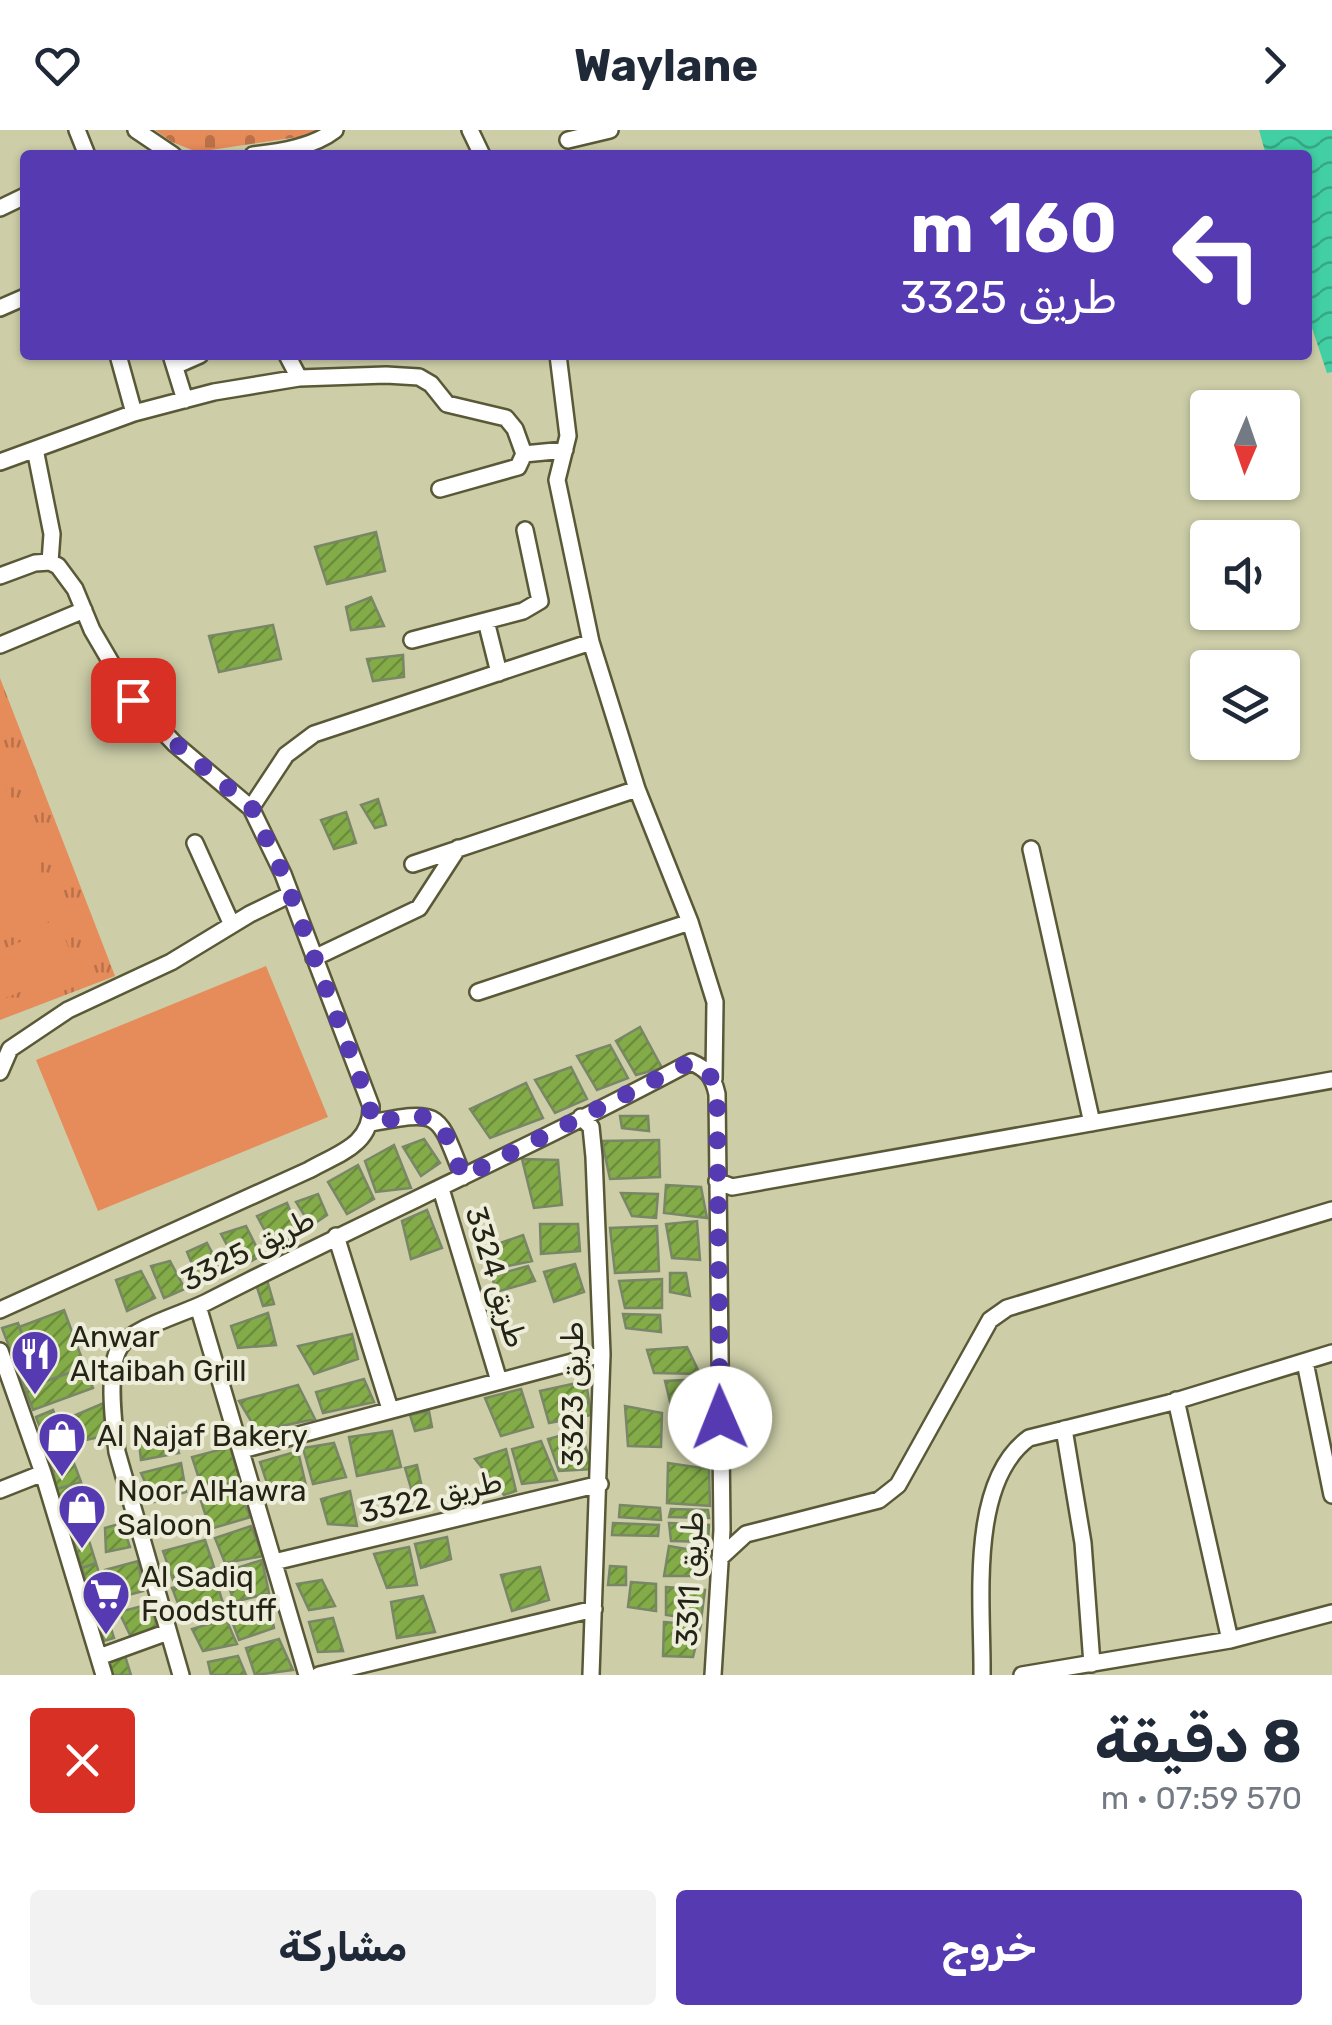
<!DOCTYPE html>
<html lang="ar">
<meta charset="utf-8">
<style>
body{margin:0;font-family:Rubik,"Noto Naskh Arabic",sans-serif;background:#f2f2f3;color:#1f2937;direction:rtl;height:100vh;display:flex;flex-direction:column;font-size:38px;white-space:nowrap}
*{box-sizing:border-box;margin:0}
p{font-size:32px;color:#747a83}
.icon{flex:none;width:55px;height:55px;fill:none;stroke:currentColor;stroke-width:2;stroke-linecap:round;stroke-linejoin:round}
.map{position:relative;height:1545px;overflow:hidden;direction:ltr}
.side{display:flex;flex-direction:column;background:#fff;flex:1}
.side>*{flex:none}
.banner{position:absolute;left:20px;top:20px;width:1292px;height:210px;border-radius:10px;box-shadow:0 2px 8px #0004;direction:rtl;background:#563ab2;color:#fff;overflow:hidden}
.needle{width:65px;rotate:182deg}
.fabs{position:absolute;left:1190px;top:260px;display:grid;gap:20px}
.fabs a{display:grid;place-items:center;width:110px;height:110px;border-radius:10px;background:#fff;box-shadow:0 2px 8px #0004;font-size:50px}
.pin{position:absolute;display:grid;place-items:center;width:85px;height:85px;color:#fff;margin:-42px;border-radius:20px;box-shadow:0 5px 15px #0006}
.me{position:absolute;width:110px;margin:-55px;rotate:359deg;stroke-linejoin:round;filter:drop-shadow(0 0 8px #0008)}
.turn{display:flex;align-items:center;gap:35px;height:210px;padding:0 30px;font-size:45px}
.turn .icon{width:130px;height:130px;stroke-width:2.5}
.turn b{display:block;font-size:70px;line-height:85px}
.round{display:grid;place-items:center;flex:none;width:105px;height:105px;border-radius:10px;background:#f2f2f3}
.overview{display:flex;align-items:center;justify-content:space-between;height:170px;padding:0 30px}
h1{font-size:60px;font-weight:700;line-height:75px}
.cta{display:flex;gap:20px;margin-top:auto;padding:20px 30px}
.cta a{flex:1;height:115px;border-radius:10px;background:#563ab2;color:#fff;font-size:40px;font-weight:700;line-height:115px;text-align:center}
.cta a+a{background:#f2f2f3;color:#1f2937}
header{display:flex;justify-content:space-between;align-items:center;height:130px;padding:0 30px;background:#fff;font-size:45px;font-weight:700}
.map>svg:first-child{display:block}
.grass{fill:url(#grass-tufts)}
.cemetery{fill:url(#cemetery-stones)}
.garden{fill:#e68b5a}
.water{fill:url(#water-waves)}
.building{fill:url(#building-hatch);stroke:#798767;stroke-width:2.5}
.lines{fill:none;stroke-linecap:round;stroke-linejoin:round}
.minor-casing{stroke:#595938;stroke-width:20}
.minor{stroke:#fff;stroke-width:15}
.route{stroke:#563ab2;stroke-width:18;stroke-dasharray:0 32.4}
.labels{text-anchor:middle;stroke-width:8;stroke-linejoin:round;paint-order:stroke}
.street-label{font-size:30px;fill:#242416;stroke:#ededda}
.poi-label{font-size:30px;fill:#242416;stroke:#ededda;text-anchor:start}
</style>
<header><svg class="icon" aria-label="forward" viewBox="0 0 24 24"><path d="M9 5l7 7-7 7"/></svg>Waylane<svg class="icon" aria-label="heart" viewBox="0 0 24 24"><path d="M12 20l-8-8c-3-5 5-10 8-4 3-6 11-1 8 4z"/></svg></header>
<div class="map">
<svg width="1332" height="1545" viewBox="0 0 1332 1545">
<defs>
<pattern id="grass-tufts" width="24" height="20" patternUnits="userSpaceOnUse" patternTransform="scale(2.5)"><rect width="24" height="20" fill="#e68b5a"/><path d="M3 7l-1-3M5 7V3M7 7l1-3M15 17l-1-3M17 17v-4M19 17l1-3" fill="none" stroke="#ba7149"/></pattern>
<pattern id="cemetery-stones" width="16" height="16" patternUnits="userSpaceOnUse" patternTransform="scale(2.5)"><rect width="16" height="16" fill="#e68b5a"/><path d="M2 7V4a2 2 0 0 1 4 0v3zM10 15v-3a2 2 0 0 1 4 0v3z" fill="#ba7149"/></pattern>
<pattern id="water-waves" width="16" height="10" patternUnits="userSpaceOnUse" patternTransform="scale(2.5)"><rect width="16" height="10" fill="#41cfa3"/><path d="M0 5q4-4 8 0t8 0" fill="none" stroke="#36a884"/></pattern>
<pattern id="building-hatch" width="6" height="6" patternUnits="userSpaceOnUse" patternTransform="scale(2.5)"><rect width="6" height="6" fill="#83ac48"/><path d="M-1 1l2-2M0 6l6-6M5 7l2-2" fill="none" stroke="#6b8c3b"/></pattern>
</defs>
<rect width="100%" height="100%" fill="#cdcea8"/>
<!-- grass -->
<path class="grass" d="M0 548 115 846 0 890Z"/>
<!-- cemetery -->
<path class="cemetery" d="M155 0H319L312 5 197 22 172 12Z"/>
<!-- garden -->
<path class="garden" d="M0 644 58 788 0 811Z
M60 796 77 839 0 870V820Z
M266 836 328 987 98 1081 36 930Z"/>
<!-- water -->
<path class="water" d="M1259 0H1332V242L1327 243 1308 186V25H1266Z"/>
<!-- building -->
<path class="building" d="M376 402 385 441 327 454 315 417Z
M371 467 384 496 351 500 346 477Z
M273 495 281 529 219 542 209 506Z
M403 525 404 547 373 551 367 529Z
M378 669 386 695 375 698 361 675Z
M346 682 356 713 334 719 321 690Z
M640 897 662 938 636 945 616 911Z
M610 915 628 948 597 960 577 926Z
M571 937 587 969 555 983 535 950Z
M526 953 543 988 490 1008 470 979Z
M620 986H648L649 1001 622 998Z
M424 1009 440 1033 421 1046 403 1017Z
M659 1010 660 1047 610 1049 602 1011Z
M394 1015 411 1058 376 1062 365 1031Z
M522 1029 558 1030 562 1075 534 1078Z
M358 1035 374 1069 347 1084 328 1052Z
M666 1055 701 1057 707 1088 664 1083Z
M621 1063 658 1064 656 1088 632 1086Z
M318 1064 327 1085 311 1096 296 1072Z
M287 1073 300 1104 273 1116 257 1086Z
M427 1080 442 1118 411 1129 402 1091Z
M697 1091 700 1130 672 1128 666 1094Z
M540 1094H578L580 1121 541 1124Z
M246 1096 261 1126 239 1137 221 1104Z
M657 1096 659 1141 615 1143 610 1098Z
M523 1105 532 1131 494 1139 483 1119Z
M207 1113 221 1140 199 1151 187 1122Z
M170 1131 185 1159 164 1168 151 1136Z
M575 1134 584 1162 554 1172 544 1142Z
M528 1136 535 1151 496 1162 492 1146Z
M141 1141 155 1168 127 1181 116 1150Z
M670 1143H686L690 1166 670 1162Z
M662 1149V1178H625L619 1151Z
M267 1150 274 1174 263 1176 256 1154Z
M64 1180 85 1237 41 1253 19 1197Z
M268 1183 276 1215 238 1218 231 1196Z
M623 1184 660 1185 661 1202 626 1198Z
M18 1193 41 1253 25 1259 2 1198Z
M352 1204 358 1229 314 1244 298 1216Z
M687 1217 700 1244 654 1243 647 1220Z
M85 1237 93 1258 33 1280 25 1259Z
M364 1249 374 1272 323 1283 316 1262Z
M704 1249 706 1279 672 1280 665 1251Z
M586 1251 591 1285 549 1293 540 1261Z
M298 1255 315 1289 257 1301 239 1271Z
M521 1259 533 1297 501 1306 485 1268Z
M104 1273V1306L81 1311 71 1287Z
M625 1276 662 1283 661 1317 628 1316Z
M53 1280 66 1312 48 1319 36 1287Z
M429 1281 432 1297 415 1301 410 1285Z
M172 1297 179 1323 141 1330 138 1304Z
M580 1300 593 1339 559 1341 548 1309Z
M392 1301 401 1337 357 1346 349 1307Z
M541 1311 557 1350 522 1354 512 1319Z
M66 1312 81 1352 57 1359 48 1319Z
M334 1313 346 1347 313 1354 303 1318Z
M230 1317 240 1351 202 1358 192 1327Z
M506 1319 516 1361 504 1365 475 1329Z
M298 1321 307 1360 271 1365 260 1332Z
M181 1333 186 1362 154 1372 141 1343Z
M668 1333 709 1339 710 1376 667 1373Z
M417 1335 423 1362 413 1365 405 1338Z
M81 1352 95 1395 71 1403 57 1359Z
M237 1361 251 1387 210 1399 200 1368Z
M350 1361 357 1396 328 1394 321 1369Z
M620 1375 660 1378 661 1390 619 1387Z
M671 1379 708 1380 709 1388 669 1387Z
M122 1393 130 1417 106 1422 105 1398Z
M613 1393 659 1395 658 1406 612 1405Z
M669 1393 709 1395 708 1412 671 1411Z
M251 1396 263 1426 225 1433 215 1408Z
M85 1398 96 1433 82 1438 71 1403Z
M447 1407 451 1429 421 1438 415 1414Z
M205 1410 214 1437 173 1450 163 1421Z
M669 1416 698 1421 694 1446H664Z
M409 1417 417 1455 387 1458 374 1424Z
M262 1430 269 1463 234 1472 224 1442Z
M138 1431 143 1461 110 1470 105 1440Z
M96 1433 107 1470 93 1474 82 1438Z
M610 1436 626 1437V1455H608Z
M540 1437 549 1470 512 1481 501 1445Z
M215 1448 224 1476H179L172 1458Z
M322 1450 335 1476 309 1480 297 1454Z
M631 1452 656 1454V1481L628 1477Z
M666 1457 705 1460 701 1490 666 1485Z
M423 1466 435 1502 397 1508 391 1472Z
M269 1473 274 1498 239 1510 229 1483Z
M150 1474 157 1497 132 1509 119 1482Z
M105 1479 114 1508 104 1511 95 1482Z
M333 1488 343 1521 318 1522 309 1492Z
M226 1489 237 1514 203 1521 192 1499Z
M664 1492 701 1495 693 1527 663 1526Z
M279 1509 293 1540 255 1545 246 1518Z
M125 1526 131 1545H113L108 1531Z
M238 1526 246 1545H211L208 1532Z"/>
<g class="lines">
<!-- minor casing -->
<g class="minor-casing">
<path id="minor" d="M77 0 87 25
M136 0 173 25
M470 0 482 25
M568 10 610 0
M253 25C280 22 313 17 335 0
M0 78 25 66
M0 178 25 167
M118 225 134 283
M171 225 185 270
M287 225 299 248
M175 236 200 225
M35 319 52 404 50 432
M0 332 134 283 214 262 299 248 386 245 419 247 431 254 447 274 506 288 515 299 524 324 565 320
M440 359 518 337 524 324
M0 446 35 433 50 432 58 436 75 459 92 500 133 570 175 614 251 678 283 744 371 976C372 1015 339 1023 309 1040L0 1180
M486 491 499 543
M412 510 523 481 540 471 525 400
M591 512 637 659 690 792 715 872 714 949
M0 515 84 480
M251 678 286 625 314 604 591 512 557 350 568 306 558 225
M195 713 232 795
M1031 719 1092 993
M413 734 637 659
M314 828 419 778 458 718
M478 862 690 792
M0 942 10 919 68 880 171 832 250 784 289 765
M581 987 591 997 594 1027 602 1224 591 1545
M371 993C442 980 437 981 463 1047
M717 1051 732 1057 1332 950
M441 1059 499 1251
M336 1106 390 1279
M198 1176 307 1545
M0 1221 43 1343 104 1545
M1305 1232 1332 1365
M1176 1270 1230 1510
M1064 1299 1083 1413 1092 1534
M242 1320 602 1224
M0 1360 43 1343
M720 1428 746 1404 879 1370 898 1355 990 1190 1007 1178 1332 1080
M274 1432 600 1354
M99 1527 168 1502
M181 1545 117 1322C114 1297 106 1238 120 1217 133 1197 186 1183 207 1172 367 1090 532 1017 691 932 707 939 713 946 717 964L722 1400 713 1545
M319 1545 594 1479
M982 1545C983 1477 967 1353 1029 1308L1169 1273 1332 1223
M1022 1545 1230 1510 1332 1483"/>
</g>
<!-- minor -->
<use href="#minor" class="minor"/>
</g>
<g class="lines">
<!-- route -->
<path class="route" d="M133 570 176 614 252 678 283 744 370 976 371 993C442 980 437 981 463 1047L690 932C707 939 713 946 717 964L720 1288"/>
</g>
<!-- icons -->
<defs>
<g id="restaurant-pin" transform="scale(2.5)"><path d="M0 17L-7.5 6A9.5 9.5 0 1 1 7.5 6Z" fill="#563ab2" stroke="#ededda"/><path d="M-5-6h1v4h1v-4h1v4h1v-4h1v5L-1.5 .5V6h-2V.5L-5-1ZM5-6V6H3V1.5H1.5Q1.5-4 5-6Z" fill="#fff"/></g>
<g id="shop-pin" transform="scale(2.5)"><path d="M0 17L-7.5 6A9.5 9.5 0 1 1 7.5 6Z" fill="#563ab2" stroke="#ededda"/><path d="M-5-2.5h2.3a2.7 3.5 0 0 1 5.4 0H5L5.5 6h-11ZM-1.5-2.5h3a1.5 2.3 0 0 0-3 0Z" fill="#fff"/></g>
<g id="supermarket-pin" transform="scale(2.5)"><path d="M0 17L-7.5 6A9.5 9.5 0 1 1 7.5 6Z" fill="#563ab2" stroke="#ededda"/><path d="M-6-5.5h2.5l.6 2H6L4.5 2H-2.5L-4.4-4H-6ZM-1.5 3.2a1.3 1.3 0 1 0 .1 0ZM3 3.2a1.3 1.3 0 1 0 .1 0Z" fill="#fff"/></g>
</defs>
<g fill-rule="evenodd">
<use href="#restaurant-pin" x="35" y="1224"/>
<use href="#shop-pin" x="62" y="1306"/>
<use href="#shop-pin" x="82" y="1378"/>
<use href="#supermarket-pin" x="106" y="1464"/>
</g>
<g class="labels">
<!-- street labels -->
<g class="street-label">
<text transform="translate(248 1120) rotate(-27)" y="10">طريق 3325</text>
<text transform="translate(496 1147) rotate(73)" y="10">طريق 3324</text>
<text transform="translate(573 1264) rotate(-90)" y="10">طريق 3323</text>
<text transform="translate(431 1367) rotate(-13)" y="10">طريق 3322</text>
<text transform="translate(690 1449) rotate(-87)" y="10">طريق 3311</text>
</g>
<!-- poi labels -->
<g class="poi-label">
<text x="70" y="1217">Anwar<tspan x="70" dy="34">Altaibah Grill</tspan></text>
<text x="97" y="1316">Al Najaf Bakery</text>
<text x="117" y="1371">Noor AlHawra<tspan x="117" dy="34">Saloon</tspan></text>
<text x="141" y="1457">Al Sadiq<tspan x="141" dy="34">Foodstuff</tspan></text>
</g>
</g>
</svg>
<div class="fabs">
<a><svg class="needle" viewBox="-14 -14 28 28"><path d="M0-13l5 13h-10z" fill="#e53935"/><path d="M0 13l5-13h-10z" fill="#747a83"/></svg></a>
<a><svg class="icon" aria-label="sound" viewBox="0 0 24 24"><path d="M4 9h4l5-4v14l-5-4H4zM17 9q2 3 0 6"/></svg></a>
<a><svg class="icon" aria-label="layers" viewBox="0 0 24 24"><path d="M12 4l9 5-9 5-9-5zM3 14l9 5 9-5"/></svg></a>
</div>
<div class="pin" style="left:133px;top:570px;background:#d93025"><svg class="icon" aria-label="arrive" viewBox="0 0 24 24"><path d="M6 21V4h12l-3 4 3 4H6"/></svg></div>
<svg class="me" style="left:720px;top:1288px" viewBox="-20 -20 40 40"><circle r="19" fill="#fff"/><path d="M0-13L10 11 0 6-10 11z" fill="#563ab2"/></svg>
<div class="banner">
<div class="turn"><svg class="icon" aria-label="left" viewBox="0 0 24 24"><path d="M17 20v-9H6M10 6l-5 5 5 5"/></svg><div><b>160 m</b>طريق 3325</div></div>
</div>
</div>
<section class="side">
<div class="overview"><div><h1>8 دقيقة</h1><p>570 m · 07:59</p></div><a class="round" style="background:#d93025;color:#fff"><svg class="icon" aria-label="close" viewBox="0 0 24 24"><path d="M6 6l12 12M18 6L6 18"/></svg></a></div>
<div class="cta"><a>خروج</a><a>مشاركة</a></div>
</section>
